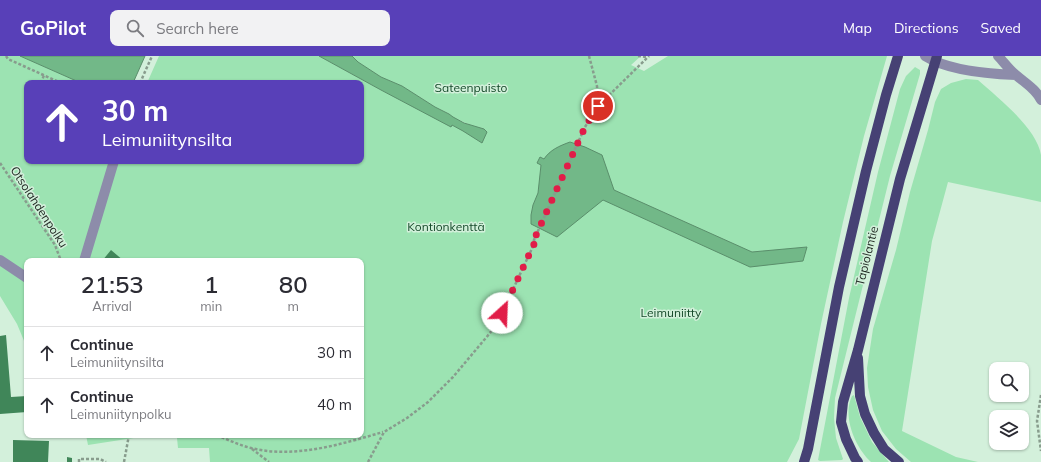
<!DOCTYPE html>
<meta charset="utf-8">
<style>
body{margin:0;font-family:Mulish,sans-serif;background:#f2f2f3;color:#2b2b33;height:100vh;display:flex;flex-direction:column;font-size:15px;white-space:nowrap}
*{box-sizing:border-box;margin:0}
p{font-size:13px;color:#7c7c81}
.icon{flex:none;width:22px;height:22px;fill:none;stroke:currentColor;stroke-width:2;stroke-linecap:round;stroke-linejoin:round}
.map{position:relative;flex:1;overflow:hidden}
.drawer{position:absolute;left:24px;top:202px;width:340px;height:180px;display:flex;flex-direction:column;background:#fff;border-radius:8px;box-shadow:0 1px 3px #0004}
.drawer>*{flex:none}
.banner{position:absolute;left:24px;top:24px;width:340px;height:84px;border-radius:8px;box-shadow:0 1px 3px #0004;background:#5840b8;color:#fff;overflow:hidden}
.tools{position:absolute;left:989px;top:306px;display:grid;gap:8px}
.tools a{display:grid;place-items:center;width:40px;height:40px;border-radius:8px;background:#fff;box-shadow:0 1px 3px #0004;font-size:20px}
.pin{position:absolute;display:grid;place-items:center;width:34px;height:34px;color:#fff;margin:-17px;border:2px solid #fff;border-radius:50%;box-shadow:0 1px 4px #0007}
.me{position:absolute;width:44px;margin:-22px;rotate:25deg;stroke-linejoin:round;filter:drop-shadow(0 0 3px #0008)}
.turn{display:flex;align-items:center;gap:14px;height:84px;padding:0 12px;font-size:18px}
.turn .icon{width:52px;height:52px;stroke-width:2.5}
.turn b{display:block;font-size:28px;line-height:34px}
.eta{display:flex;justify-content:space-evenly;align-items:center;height:68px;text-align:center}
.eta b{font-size:24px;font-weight:600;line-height:28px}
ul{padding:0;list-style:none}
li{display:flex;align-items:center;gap:12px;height:52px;padding:0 12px;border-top:1px solid #e1e1e2}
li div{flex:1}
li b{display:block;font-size:15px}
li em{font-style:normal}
header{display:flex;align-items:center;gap:24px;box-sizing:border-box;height:56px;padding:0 20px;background:#5840b8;color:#fff}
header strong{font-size:19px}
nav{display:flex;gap:22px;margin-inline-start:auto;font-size:14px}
.search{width:280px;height:36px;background:#f2f2f3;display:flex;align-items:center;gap:10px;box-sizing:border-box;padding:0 14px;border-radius:8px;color:#7c7c81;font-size:15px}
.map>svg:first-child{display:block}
.green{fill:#9ce3b2}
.water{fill:#72b888;stroke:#5a8e6b}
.building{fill:#408659}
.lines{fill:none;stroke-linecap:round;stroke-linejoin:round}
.path{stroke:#889c8d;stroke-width:2.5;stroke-dasharray:3 2;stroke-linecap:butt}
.minor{stroke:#8d8caa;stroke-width:10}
.major{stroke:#464174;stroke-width:10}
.route{stroke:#e11d48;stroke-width:7;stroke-dasharray:0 12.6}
.labels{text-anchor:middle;stroke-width:3;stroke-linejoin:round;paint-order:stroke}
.park-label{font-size:12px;fill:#154a2a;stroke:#d3f0db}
.street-label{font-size:12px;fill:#232d26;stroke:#d3f0db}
</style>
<header>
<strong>GoPilot</strong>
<div class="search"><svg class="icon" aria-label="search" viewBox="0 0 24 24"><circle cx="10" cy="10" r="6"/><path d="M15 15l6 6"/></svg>Search here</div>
<nav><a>Map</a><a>Directions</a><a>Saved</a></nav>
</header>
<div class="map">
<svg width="1041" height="406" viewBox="0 0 1041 406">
<rect width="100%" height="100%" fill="#d3f0db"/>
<!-- green -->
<path class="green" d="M0 0H20L81 27H27V105H361V27H147L159 0H319L381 34 451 70 452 69 463 74 482 87 468 68 452 61 449 58 435 51 402 30 381 21 358 6 352 0H641L631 9 644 15 668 0H887L864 80 843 166 821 268 799 383 787 406H210L209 392H178L177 382 140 381 88 389 86 379H361V205H27V292L17 268 0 240Z
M915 11 920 14V18L890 120 835 342 834 362 836 382 843 403 842 404 820 405 818 404 849 242 878 116 900 33 906 20Z
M966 23 978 24C998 42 1037 72 1041 99 1041 114 1041 131 1041 146L948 126 932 185 902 375 956 401 978 406H911L896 393 882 375 873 354 868 331 867 312 873 273 896 194 910 136 928 74 935 46 941 33 951 27Z
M854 339 860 361 872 386 889 406H871C855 391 842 360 852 340Z"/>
<!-- water -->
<path class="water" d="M20 0H145L133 27H81Z
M319 0H352L358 6 381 21 402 30 435 51 449 58 453 61 464 67 484 73 487 76 482 87 463 75 452 69 451 71 381 34Z
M570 86 585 91 602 99 614 134 752 196 807 191 803 205 750 211 603 144 557 181 531 168V159L533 149 538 137 541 109 537 107 540 101 544 103C550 94 559 90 570 86Z"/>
<!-- building -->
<path class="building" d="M111 194 124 205H102Z
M6 279 11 341 27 340V356L0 358V280Z
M13 384 49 385 48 406H13Z
M67 401 72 402V406H67Z"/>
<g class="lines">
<!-- path -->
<path class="path" d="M6 0 8 3 61 27
M589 0 597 30 598 50
M638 0 646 1
M41 27 44 19
M140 27 152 0
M0 107 55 189 61 205
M1041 339 1037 365 1041 395
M217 379C228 384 239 389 251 392 294 403 342 388 383 376
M252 393 269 406
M79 406V403H100L106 406
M124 406 129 379
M368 406 384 376 407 362 428 346 453 321 490 277 502 257 535 186H533L585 71 598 50 649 0"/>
<!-- minor -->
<path class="minor" d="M925 0C947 14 990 18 1016 19
M998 0C1004 6 1009 14 1016 19 1025 27 1036 33 1041 44
M0 204 27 222
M84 205 114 105"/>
<!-- major -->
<path class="major" d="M858 302 860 340 865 358 874 377 884 393 899 406
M804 406 808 393 839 231 866 115 886 39 898 0
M858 406 855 402 846 383 841 366 843 346 858 294 900 123 937 0"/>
</g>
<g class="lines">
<!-- route -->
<path class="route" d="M502 257 535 186H533L585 71 598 50"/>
</g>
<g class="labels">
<!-- park labels -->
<g class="park-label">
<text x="471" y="36">Sateenpuisto</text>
<text x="446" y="175">Kontionkenttä</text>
<text x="671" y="261">Leimuniitty</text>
</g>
<!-- street labels -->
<g class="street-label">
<text transform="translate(39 151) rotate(57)" y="4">Otsolahdenpolku</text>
<text transform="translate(867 200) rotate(-76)" y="4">Tapiolantie</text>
</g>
</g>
</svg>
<div class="tools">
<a><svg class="icon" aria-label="search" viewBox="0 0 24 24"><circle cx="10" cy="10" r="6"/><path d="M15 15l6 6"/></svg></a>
<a><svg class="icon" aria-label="layers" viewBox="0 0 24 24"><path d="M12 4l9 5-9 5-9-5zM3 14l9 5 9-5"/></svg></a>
</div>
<div class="pin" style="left:598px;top:50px;background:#d93025"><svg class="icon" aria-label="arrive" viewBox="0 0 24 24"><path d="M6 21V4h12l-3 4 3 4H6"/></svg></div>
<svg class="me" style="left:502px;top:257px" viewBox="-20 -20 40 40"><circle r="19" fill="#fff"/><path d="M0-13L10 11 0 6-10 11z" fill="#e11d48"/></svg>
<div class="banner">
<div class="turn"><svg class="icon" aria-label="ahead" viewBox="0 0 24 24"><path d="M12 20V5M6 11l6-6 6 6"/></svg><div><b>30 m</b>Leimuniitynsilta</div></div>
</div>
<section class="drawer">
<div class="eta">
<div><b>21:53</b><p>Arrival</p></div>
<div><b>1</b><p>min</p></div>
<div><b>80</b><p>m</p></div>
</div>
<ul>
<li><svg class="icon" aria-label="ahead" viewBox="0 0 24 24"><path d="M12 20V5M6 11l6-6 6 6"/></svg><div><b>Continue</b><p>Leimuniitynsilta</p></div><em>30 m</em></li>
<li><svg class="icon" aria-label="ahead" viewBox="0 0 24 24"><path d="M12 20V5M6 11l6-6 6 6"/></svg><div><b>Continue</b><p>Leimuniitynpolku</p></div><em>40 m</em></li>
</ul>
</section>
</div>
